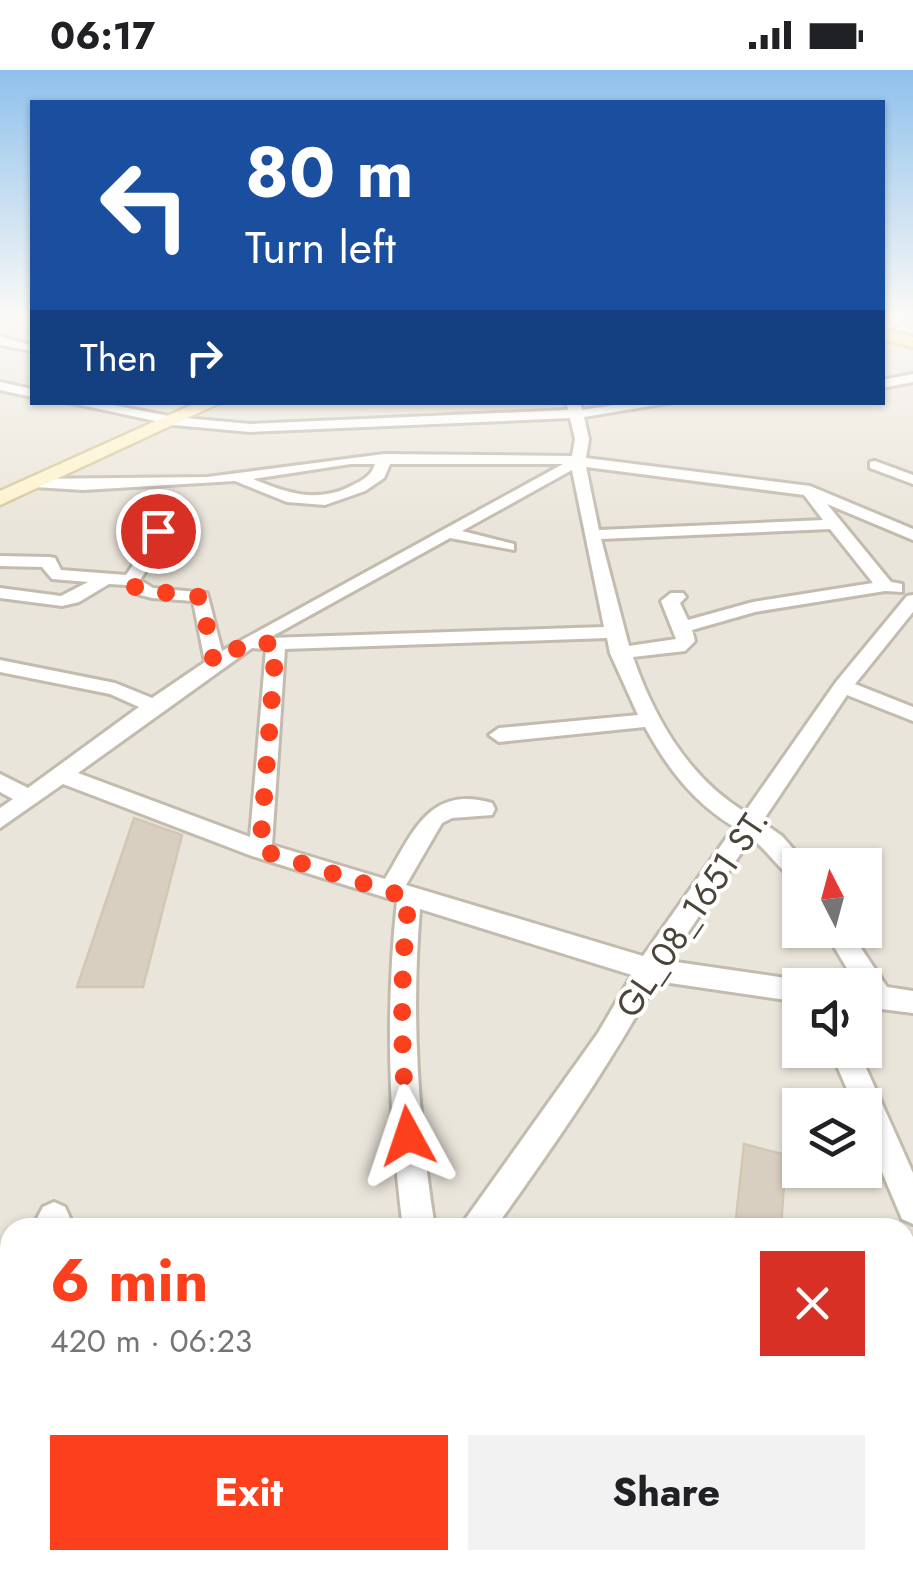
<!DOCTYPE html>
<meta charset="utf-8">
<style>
body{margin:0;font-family:Jost,sans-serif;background:#f2f2f2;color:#202124;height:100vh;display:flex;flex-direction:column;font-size:38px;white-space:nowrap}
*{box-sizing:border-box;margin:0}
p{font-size:32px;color:#757577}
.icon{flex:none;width:55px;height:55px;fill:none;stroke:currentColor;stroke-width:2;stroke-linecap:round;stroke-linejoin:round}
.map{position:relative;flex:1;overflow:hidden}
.details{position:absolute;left:0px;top:1148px;width:915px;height:352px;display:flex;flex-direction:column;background:#fff;border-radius:30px 30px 0 0;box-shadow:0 2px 8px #0004}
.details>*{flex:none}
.top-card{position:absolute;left:30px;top:30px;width:855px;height:305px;border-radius:0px;box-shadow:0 2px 8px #0004;background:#1a4fa0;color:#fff;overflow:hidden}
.needle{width:65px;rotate:354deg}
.fabs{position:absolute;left:782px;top:778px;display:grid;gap:20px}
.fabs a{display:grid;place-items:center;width:100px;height:100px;border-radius:0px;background:#fff;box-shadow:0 2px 8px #0004;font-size:50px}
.pin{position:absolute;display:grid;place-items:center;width:85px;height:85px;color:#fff;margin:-42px;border:5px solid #fff;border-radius:50%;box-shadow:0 2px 10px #0007}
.me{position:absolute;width:110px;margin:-55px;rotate:355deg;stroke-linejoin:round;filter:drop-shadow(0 0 8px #0008)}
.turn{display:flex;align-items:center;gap:35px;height:210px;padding:0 50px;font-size:45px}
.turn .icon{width:130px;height:130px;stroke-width:2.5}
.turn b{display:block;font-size:70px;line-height:85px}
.then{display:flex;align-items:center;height:95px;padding:0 50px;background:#0003;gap:20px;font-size:38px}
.round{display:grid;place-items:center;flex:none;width:105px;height:105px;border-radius:0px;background:#f2f2f2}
.head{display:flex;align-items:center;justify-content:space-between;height:170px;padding:0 50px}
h1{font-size:60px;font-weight:700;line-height:75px;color:#fc3f1d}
.primary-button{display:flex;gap:20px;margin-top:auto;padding:20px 50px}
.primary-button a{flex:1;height:115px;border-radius:0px;background:#fc3f1d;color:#fff;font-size:40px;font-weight:700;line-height:115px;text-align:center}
.primary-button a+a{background:#f2f2f2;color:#202124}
.status{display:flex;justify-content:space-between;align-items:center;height:70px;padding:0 50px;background:#fff;direction:ltr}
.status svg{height:28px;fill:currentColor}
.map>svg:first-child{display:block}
.residential{fill:#eae5da;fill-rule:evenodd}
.building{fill:#d8cfc1;stroke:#d3c7b4;stroke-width:2.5}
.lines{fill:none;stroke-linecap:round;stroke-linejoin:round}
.street-casing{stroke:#c2bbae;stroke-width:6}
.secondary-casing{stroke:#d6c79b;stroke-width:5}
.primary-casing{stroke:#e6c16a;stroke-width:6}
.street{fill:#fff;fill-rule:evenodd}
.secondary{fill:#fff3cd;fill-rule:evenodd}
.primary{fill:#ffe39c;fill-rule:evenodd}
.route{stroke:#fc3f1d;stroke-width:18;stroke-dasharray:0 32.4}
.labels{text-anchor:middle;stroke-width:8;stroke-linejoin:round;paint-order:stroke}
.street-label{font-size:35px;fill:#4b4439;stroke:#fff}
</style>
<div class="status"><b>06:17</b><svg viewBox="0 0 49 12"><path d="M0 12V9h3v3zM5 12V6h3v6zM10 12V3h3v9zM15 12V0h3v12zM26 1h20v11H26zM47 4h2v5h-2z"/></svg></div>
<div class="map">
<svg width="913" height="1499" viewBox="0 0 913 1499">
<rect width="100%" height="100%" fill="#f6f3ec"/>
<!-- residential -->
<path class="residential" d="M0 246H32V317L0 308Z
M883 265 913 272V1499H219L210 1490H905V1158H10V1310L0 1301V434L226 333 882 332ZM800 795H865V860H800ZM800 915H865V980H800ZM800 1035H865V1100H800Z
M0 317 32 325V332L63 333 163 348 0 422Z"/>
<!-- building -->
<path class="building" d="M134 748 182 765 143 917H77Z
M744 1074 786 1085 781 1158H735Z"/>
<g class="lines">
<!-- street casing -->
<g class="street-casing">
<path id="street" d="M895 246H909L890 259 882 260V254Z
M0 267 32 275V281L0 275Z
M913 304V312L882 318V310Z
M0 312 32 319V327L0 320Z
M67 332H97L174 347 250 354 568 340 566 332H580L582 340 635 332H674L584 347 589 369 586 388 810 416 913 459V470L827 434 891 512 902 514V522L885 521 755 542 692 560 695 571 685 581 633 587C654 648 689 708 745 742L836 612 907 526 913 525V542L855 614 913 637V651L847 625 762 752 782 766 807 795H800V812C782 805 768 780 751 768L669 891 800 910 810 915H800V932L656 911C608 998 553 1077 495 1158H459L598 963 632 905 420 839C411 946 418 1051 435 1158H403C389 1048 385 941 397 831L252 786 63 714 0 758V738L13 729 0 722V704L28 718 139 637 110 624 0 602V590L115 613 152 628 205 592 193 531 152 528 137 524 126 515 109 514 79 532 62 536 0 528V518L61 526 88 512 52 509 42 497 0 496V486L49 487 55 488 61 500 126 505 151 469 146 457 160 454 167 469 140 510 153 518 207 523 222 581 563 394H390L384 408 365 421 325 435 287 432 235 411 83 420 35 417 30 415V409L207 407 384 384 572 386 575 369 570 348 250 362 174 355ZM351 394H375C372 405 363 410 353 415 318 434 287 423 253 409ZM586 397 804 425 823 450 599 460ZM572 400 604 557 269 568 450 468 514 480V474L462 461ZM830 459 873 513 753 532 688 550 680 533 686 527 683 523H671L661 531 676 569 629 576 601 469ZM607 568 610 583 638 645 499 658 489 665 499 672 645 657C668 699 693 732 734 757L643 886 406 815 442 753 452 748 492 745 495 739 492 733C428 714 412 765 385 809L272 775 285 579ZM252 578 266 579 250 767 78 703Z
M875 391 913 405V414L870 398V392Z
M824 860H849L887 917 913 921V943L865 937V915H857Z
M830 980H858L913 1103V1154L902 1149 865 1062V1035H854Z
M54 1132 65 1137 70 1148 66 1158H32L43 1137Z
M10 1177V1213L0 1217V1181Z
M205 1490H246L243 1499H201Z
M526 1490H564L562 1499H522Z"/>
</g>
<!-- secondary casing -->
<g class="secondary-casing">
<path id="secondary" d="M198 332H222L0 435V421Z
M0 1353 10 1357V1410L0 1406Z
M97 1490H154L158 1499H101Z"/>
</g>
<!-- primary casing -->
<g class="primary-casing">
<path id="primary" d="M882 259 913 267V277L882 269Z"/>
</g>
<!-- street -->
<use href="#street" class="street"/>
<!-- secondary -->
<use href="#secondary" class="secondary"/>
<!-- primary -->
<use href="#primary" class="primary"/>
</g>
<!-- sky -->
<linearGradient id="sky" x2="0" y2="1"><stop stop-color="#8fc1ec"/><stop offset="0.54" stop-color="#fbfaf6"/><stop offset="1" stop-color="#fbfaf6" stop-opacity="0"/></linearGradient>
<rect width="913" height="456" fill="url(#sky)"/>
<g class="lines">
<!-- route -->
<path class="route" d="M158 461 159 469 132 510 136 519 201 527 214 593 248 572 276 574 260 780 409 828C399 908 401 986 408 1066"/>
</g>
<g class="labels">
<!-- street labels -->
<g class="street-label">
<text transform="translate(692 843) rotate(-56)" y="12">GL_08_1651 ST.</text>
</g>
</g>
</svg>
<div class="fabs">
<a><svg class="needle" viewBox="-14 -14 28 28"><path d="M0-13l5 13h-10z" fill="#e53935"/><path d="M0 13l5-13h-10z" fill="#757577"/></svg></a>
<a><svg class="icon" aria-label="sound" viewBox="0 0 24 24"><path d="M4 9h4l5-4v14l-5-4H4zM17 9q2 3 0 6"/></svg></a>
<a><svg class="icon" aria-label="layers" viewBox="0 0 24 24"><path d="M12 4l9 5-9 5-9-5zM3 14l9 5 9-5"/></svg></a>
</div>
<div class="pin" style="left:158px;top:461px;background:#d93025"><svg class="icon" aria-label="arrive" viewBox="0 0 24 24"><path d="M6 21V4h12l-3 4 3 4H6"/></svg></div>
<svg class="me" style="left:408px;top:1066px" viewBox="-20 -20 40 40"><path d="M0-17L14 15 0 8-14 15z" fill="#fc3f1d" stroke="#fff" stroke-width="4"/></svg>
<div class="top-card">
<div class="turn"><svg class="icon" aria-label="left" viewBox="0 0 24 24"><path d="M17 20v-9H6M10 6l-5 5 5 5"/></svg><div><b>80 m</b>Turn left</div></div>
<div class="then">Then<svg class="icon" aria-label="right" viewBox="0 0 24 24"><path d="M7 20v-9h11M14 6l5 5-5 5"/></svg></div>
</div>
<section class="details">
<div class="head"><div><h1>6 min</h1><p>420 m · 06:23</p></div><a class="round" style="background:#d93025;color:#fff"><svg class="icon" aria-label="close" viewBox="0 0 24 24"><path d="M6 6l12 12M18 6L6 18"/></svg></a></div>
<div class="primary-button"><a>Exit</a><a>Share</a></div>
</section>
</div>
